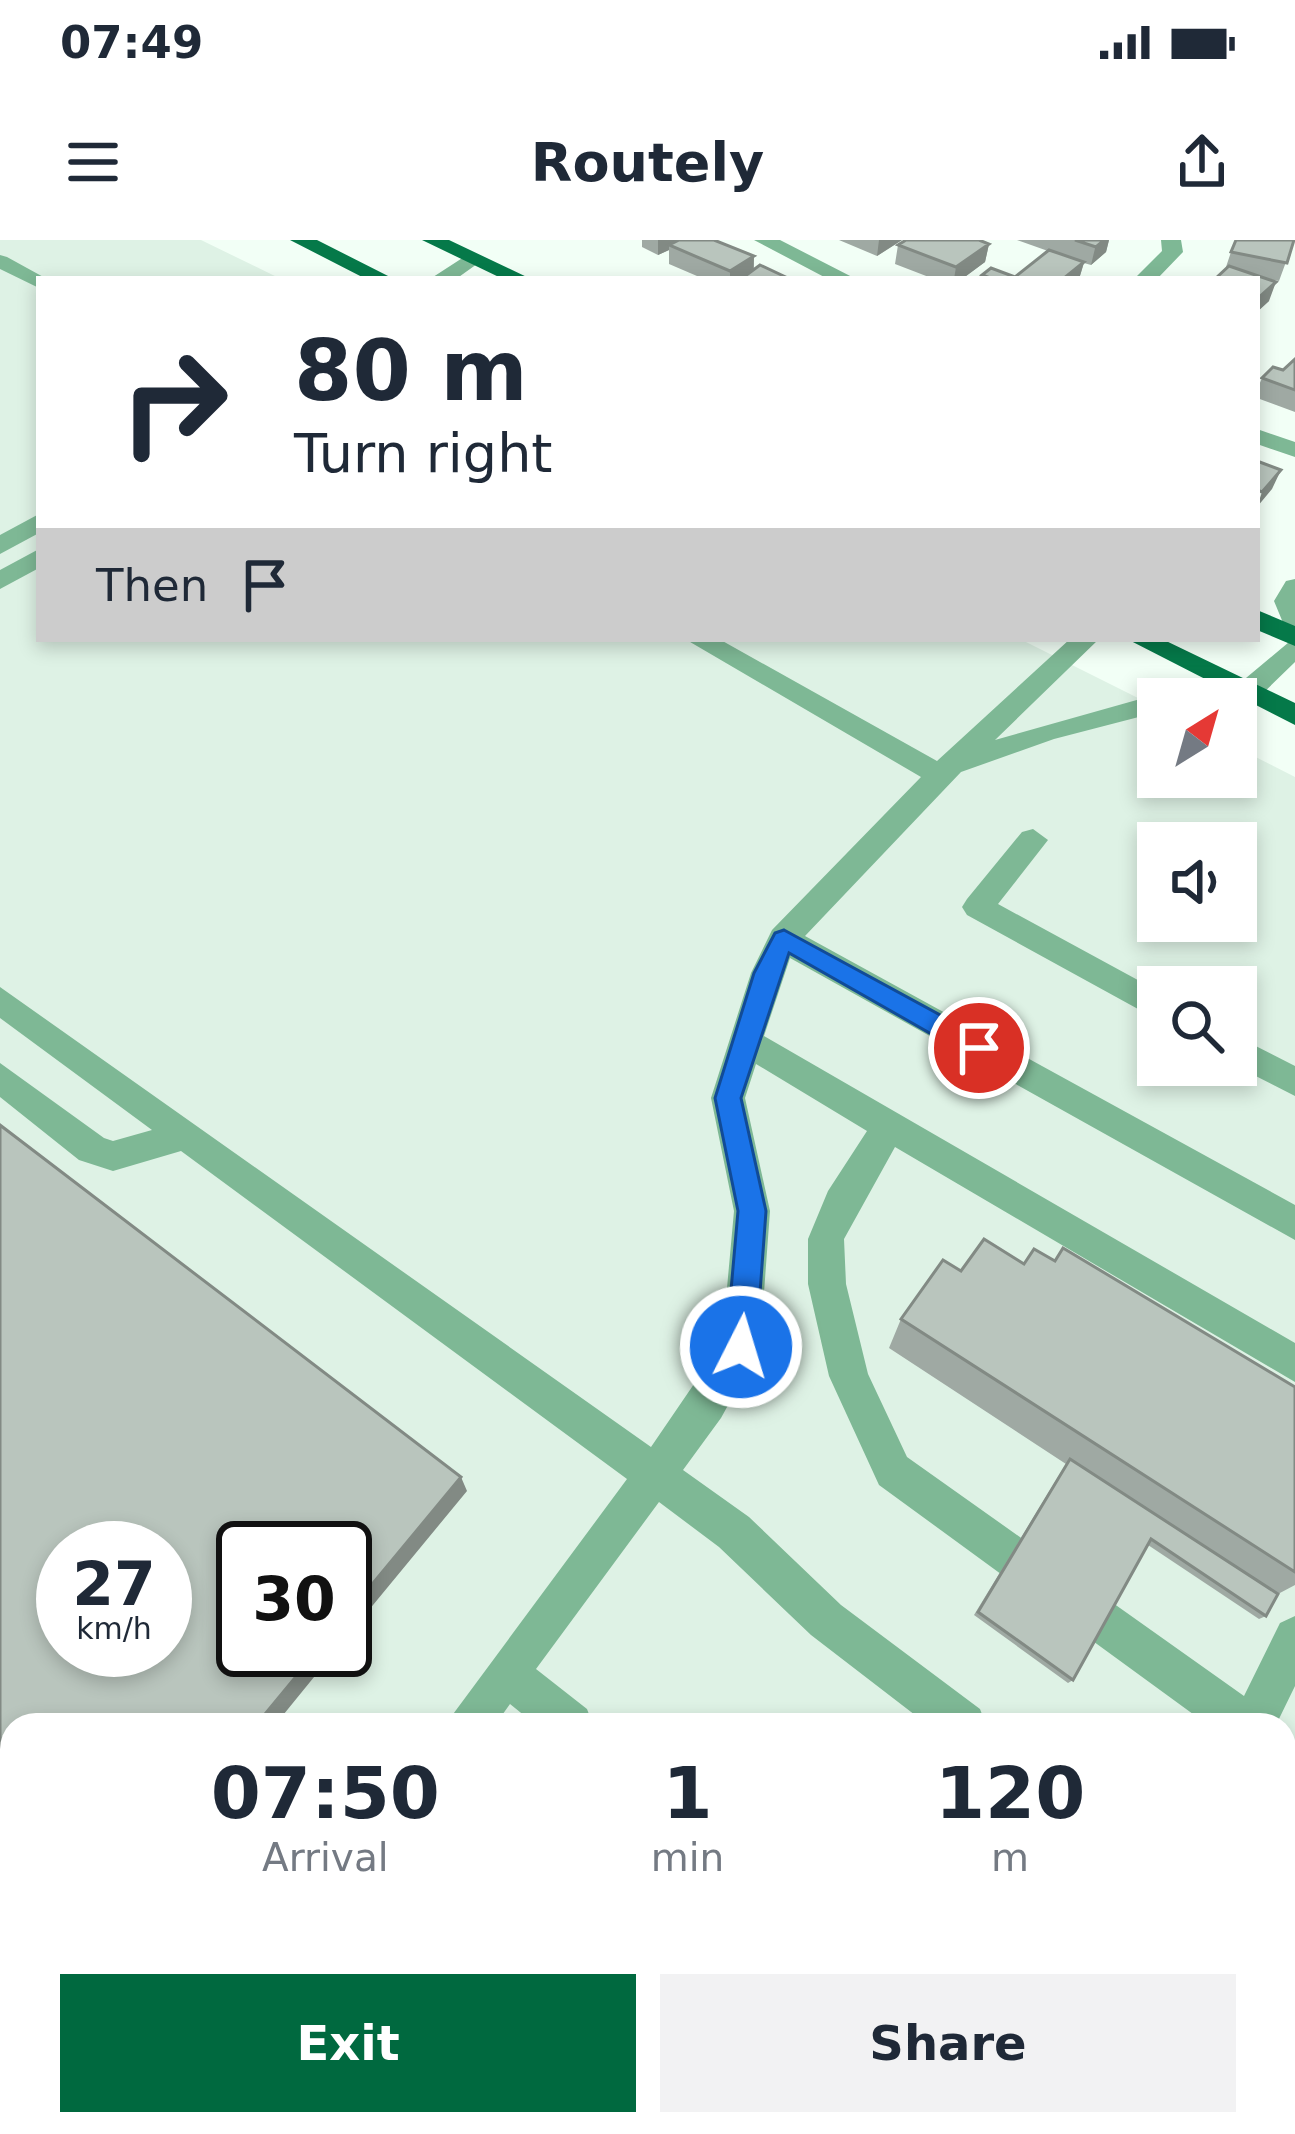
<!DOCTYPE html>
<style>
body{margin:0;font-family:"DejaVu Sans",sans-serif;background:#f2f2f3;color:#1f2937;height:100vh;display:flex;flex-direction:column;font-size:45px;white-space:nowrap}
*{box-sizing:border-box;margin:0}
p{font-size:39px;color:#747a83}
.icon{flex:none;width:66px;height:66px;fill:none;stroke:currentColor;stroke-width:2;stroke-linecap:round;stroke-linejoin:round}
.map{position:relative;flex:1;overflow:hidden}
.details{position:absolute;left:0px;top:1473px;width:1296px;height:423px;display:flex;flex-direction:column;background:#fff;border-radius:36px 36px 0 0;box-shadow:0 6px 18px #0003}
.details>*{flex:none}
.hud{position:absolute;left:36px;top:36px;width:1224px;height:366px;border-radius:0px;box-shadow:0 6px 18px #0003;background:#fff;color:#1f2937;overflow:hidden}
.needle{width:78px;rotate:37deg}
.fabs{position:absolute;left:1137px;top:438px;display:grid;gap:24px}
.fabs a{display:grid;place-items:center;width:120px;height:120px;border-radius:0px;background:#fff;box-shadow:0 6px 18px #0003;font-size:60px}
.speed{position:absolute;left:36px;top:1281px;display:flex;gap:24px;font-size:60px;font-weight:700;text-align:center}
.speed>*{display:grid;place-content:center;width:156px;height:156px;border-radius:50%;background:#fff;box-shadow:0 6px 18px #0003;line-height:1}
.speed small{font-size:30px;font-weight:400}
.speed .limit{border:6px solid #111;border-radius:18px;background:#fff;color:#111}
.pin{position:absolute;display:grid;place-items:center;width:102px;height:102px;color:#fff;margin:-51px;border:6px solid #fff;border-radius:50%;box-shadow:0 3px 12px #0007}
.me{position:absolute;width:132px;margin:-66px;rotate:5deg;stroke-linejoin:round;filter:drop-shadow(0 0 9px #0008)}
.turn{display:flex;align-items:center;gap:42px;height:252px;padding:0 60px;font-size:54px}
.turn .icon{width:156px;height:156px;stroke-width:2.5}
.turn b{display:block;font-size:84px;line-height:102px}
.then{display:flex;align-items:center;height:114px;padding:0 60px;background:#0003;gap:24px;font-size:45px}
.eta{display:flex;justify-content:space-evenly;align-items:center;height:204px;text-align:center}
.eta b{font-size:72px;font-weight:800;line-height:84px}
.button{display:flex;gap:24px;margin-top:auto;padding:24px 60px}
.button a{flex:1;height:138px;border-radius:0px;background:#00693f;color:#fff;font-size:48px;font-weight:800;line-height:138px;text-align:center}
.button a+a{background:#f2f2f3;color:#1f2937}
.status{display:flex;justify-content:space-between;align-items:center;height:84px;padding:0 60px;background:#fff;direction:ltr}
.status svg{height:33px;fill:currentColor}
header{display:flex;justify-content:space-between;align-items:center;height:156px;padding:0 60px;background:#fff;font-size:54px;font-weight:800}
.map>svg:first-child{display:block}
.built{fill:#def2e5;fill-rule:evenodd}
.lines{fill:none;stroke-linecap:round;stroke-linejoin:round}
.minor{fill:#7eb895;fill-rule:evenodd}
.major{fill:#057949;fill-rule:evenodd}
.wall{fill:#9fa9a3}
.shaded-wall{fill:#828a84}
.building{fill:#b9c5bd;stroke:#828a84;stroke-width:3;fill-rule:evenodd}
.route{fill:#1a73e8;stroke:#114b97;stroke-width:3}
</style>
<div class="status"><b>07:49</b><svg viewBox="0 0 49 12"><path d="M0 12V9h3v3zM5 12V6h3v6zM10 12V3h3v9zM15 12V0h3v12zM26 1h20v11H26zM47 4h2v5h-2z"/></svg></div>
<header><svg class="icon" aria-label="menu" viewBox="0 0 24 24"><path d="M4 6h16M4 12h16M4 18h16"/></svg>Routely<svg class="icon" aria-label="share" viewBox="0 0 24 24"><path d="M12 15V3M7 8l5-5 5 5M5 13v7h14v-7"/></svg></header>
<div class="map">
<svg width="1295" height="1894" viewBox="0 0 1295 1894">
<rect width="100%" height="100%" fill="#f2fff6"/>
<!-- built -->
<path class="built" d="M0 0H201L281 39H39V399H1020L1158 468V537H1236V507L1295 537V1894H0ZM1158 603H1236V681H1158ZM1158 747H1236V825H1158ZM63 1308H165V1410H63ZM243 1308H345V1410H243ZM12 1485H1284V1884H12Z"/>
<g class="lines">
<!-- minor -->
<path class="minor" d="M754 0H780L856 39H828Z
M1161 0H1181L1183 12 1157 39H1134L1162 11Z
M0 15 7 17 47 39H39V48L0 29Z
M467 15 484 19 456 39H430Z
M1257 189 1295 202V217L1257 204Z
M39 274V293L0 314V295Z
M39 309V328L0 349V330Z
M1295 339V393L1286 390 1274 361 1286 341Z
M1295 397V422L1258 458 1158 459V472L1054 499 961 532 805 696 1295 965V1000L790 718 764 796 1295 1103V1142L895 907 844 999 846 1044 868 1134 907 1217 1244 1456 1280 1383 1295 1376V1446L1276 1485H1208L879 1245 829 1136 808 1044V999L828 951 867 891 756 824 745 858 770 971 760 1107 721 1178 683 1230 749 1277 841 1365 980 1469 986 1485H928L811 1395 719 1307 659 1262 536 1429 587 1469 593 1485H536L510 1464 495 1485H445L627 1239 181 911 113 931 79 920 0 857V823L104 898 113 901 152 890 0 778V747L651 1207 722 1103 734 971 711 858 751 733 772 690 921 537 685 399H719L937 521 1070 399H1099L995 500 1158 454 1240 443Z
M1033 589 1048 600 998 664 1158 751V780L967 675 962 667 967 659 1022 592Z
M1236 796 1295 826V856L1234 825Z
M1284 1647 1295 1652V1701L1284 1696Z
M141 1884H196L192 1894H137Z
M1035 1884H1095L1099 1894H1039Z"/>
<!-- major -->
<path class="major" d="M290 0H317L394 39H366Z
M422 0H449L531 39H503Z
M1257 370 1295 386V406L1257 390Z
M1127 399H1162L1295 463V485Z"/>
</g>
<!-- wall -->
<path class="wall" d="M642 0H714L754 16V30L790 39H704L669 24V10L658 15 642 7Z
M839 0H902L877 16Z
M1017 0H1109L1106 12 1091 25 1084 23 1079 39H981L982 35 1015 37 1048 11Z
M1294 0 1279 41 1266 39 1269 61 1257 72V39L1225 30 1231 12Z
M989 4 985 22 962 39H934L895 24 898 5Z
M1295 119V172L1257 158V150L1262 138 1283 130Z
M1055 1021 1295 1147V1345L1278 1354 1266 1376 1259 1379 1148 1305 1073 1440 1068 1443 974 1375 1066 1224 889 1108 901 1079 961 1031Z"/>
<!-- shaded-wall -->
<path class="shaded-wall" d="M658 0H690L669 5V10L658 15Z
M879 0H902L877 16Z
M1097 0H1109L1106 12 1091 25Z
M989 4 985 22 962 39H954L956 27Z
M754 16 753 35 747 39H730V31Z
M1084 22 1079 39H1063Z
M1276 42 1269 61 1257 72V59Z
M1281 230 1272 249 1257 267 1262 252Z
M461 1237 467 1251 345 1399V1377Z
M318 1410H336L275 1485H256Z
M12 1780V1806L0 1821V1795Z"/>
<!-- building -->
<path class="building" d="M679 0H714L754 16 730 31 669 5Z
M906 0H979L989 4 956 27 898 5Z
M1075 0H1104L1096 7Z
M1236 0H1294L1287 23 1231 12Z
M1049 10 1084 22 1063 39H993L982 35 991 28 1015 37Z
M760 25 790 39H741Z
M1229 26 1276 42 1257 59V39H1215Z
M1295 119V150L1262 138 1273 127 1283 130Z
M1257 221 1281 230 1262 252 1257 250Z
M0 885 461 1237 345 1377V1308H243V1410H318L256 1485H12V1780L0 1795ZM63 1308H165V1410H63Z
M984 999 1024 1024 1034 1009 1055 1021 1063 1008 1295 1147V1332L901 1079 943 1020 961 1031Z
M1070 1219 1278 1354 1266 1376 1151 1299 1073 1440 978 1372Z
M254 1884H940L951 1894H246Z"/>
<!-- route -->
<path class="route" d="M784 690 988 801 992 808 979 819 970 816 789 713 741 858 766 971 756 1107 741 1121 726 1107 738 971 715 858 754 733 775 693Z"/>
</svg>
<div class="fabs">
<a><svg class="needle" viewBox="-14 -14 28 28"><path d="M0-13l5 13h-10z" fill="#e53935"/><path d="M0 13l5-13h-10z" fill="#747a83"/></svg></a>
<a><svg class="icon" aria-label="sound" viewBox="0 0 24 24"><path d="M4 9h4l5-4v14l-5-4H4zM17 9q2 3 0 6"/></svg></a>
<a><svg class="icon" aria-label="search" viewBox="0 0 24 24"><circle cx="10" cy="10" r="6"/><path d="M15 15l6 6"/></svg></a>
</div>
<div class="speed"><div>27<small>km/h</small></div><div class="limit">30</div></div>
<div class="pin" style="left:979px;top:808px;background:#d93025"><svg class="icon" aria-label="arrive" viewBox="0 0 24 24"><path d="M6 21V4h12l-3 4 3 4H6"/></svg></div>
<svg class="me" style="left:741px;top:1107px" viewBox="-20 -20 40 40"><circle r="17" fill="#1a73e8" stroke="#fff" stroke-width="3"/><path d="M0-11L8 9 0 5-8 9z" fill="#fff"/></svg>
<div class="hud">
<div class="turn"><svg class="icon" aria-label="right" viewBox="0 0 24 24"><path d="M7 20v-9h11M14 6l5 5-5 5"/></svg><div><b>80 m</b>Turn right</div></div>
<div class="then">Then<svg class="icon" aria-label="arrive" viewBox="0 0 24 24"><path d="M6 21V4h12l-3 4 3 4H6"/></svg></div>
</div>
<section class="details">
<div class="eta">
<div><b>07:50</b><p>Arrival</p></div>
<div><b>1</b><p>min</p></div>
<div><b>120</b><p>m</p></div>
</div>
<div class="button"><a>Exit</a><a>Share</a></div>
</section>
</div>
